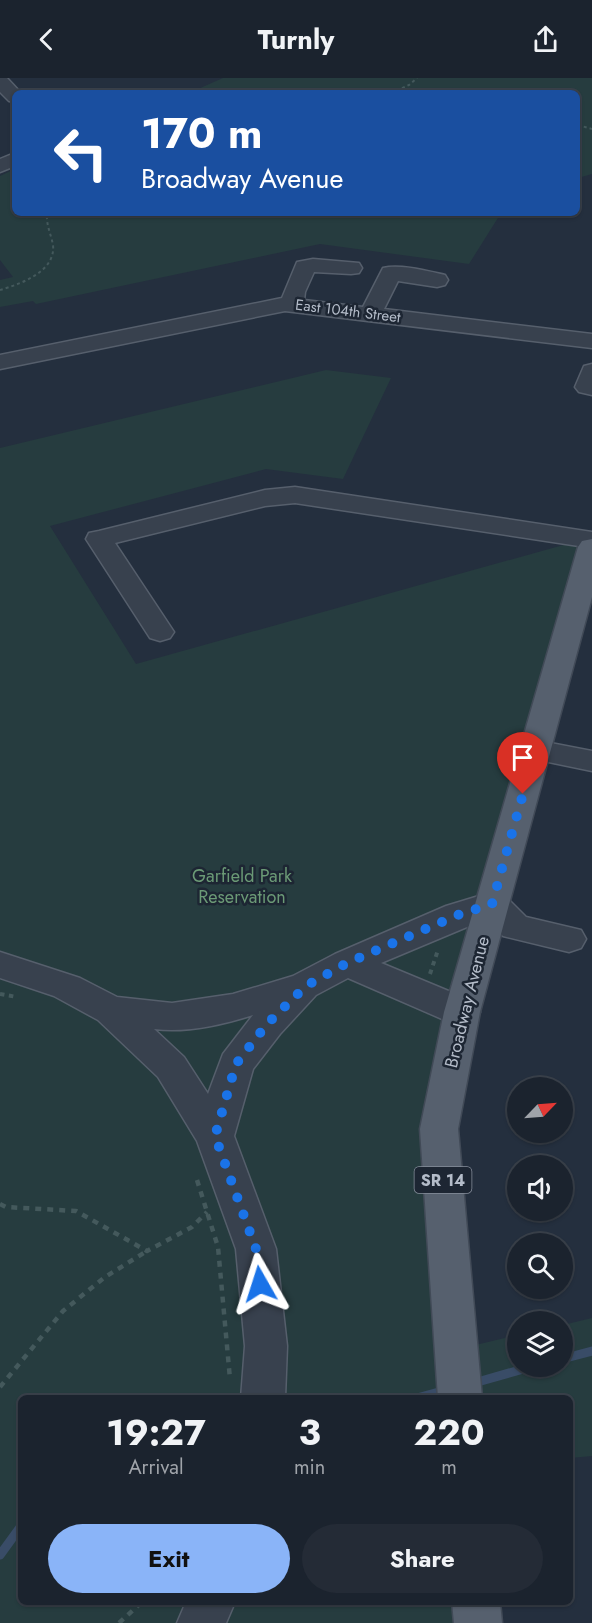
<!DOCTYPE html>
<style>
body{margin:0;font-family:Jost,sans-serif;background:#242b36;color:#f1f3f6;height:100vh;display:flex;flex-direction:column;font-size:22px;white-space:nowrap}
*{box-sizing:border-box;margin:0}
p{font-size:20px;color:#a0a4aa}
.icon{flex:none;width:33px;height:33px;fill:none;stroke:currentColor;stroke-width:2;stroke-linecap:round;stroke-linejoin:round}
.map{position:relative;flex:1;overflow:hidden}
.drawer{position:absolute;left:18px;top:1317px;width:555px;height:210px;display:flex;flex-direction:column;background:#1b232e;border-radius:9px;box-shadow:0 2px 4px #0004,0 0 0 2px #39404a}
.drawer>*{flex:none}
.hud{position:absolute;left:12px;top:12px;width:568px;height:126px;border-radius:9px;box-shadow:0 2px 4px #0004,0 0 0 2px #39404a;background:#1a4fa0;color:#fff;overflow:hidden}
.needle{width:39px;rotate:65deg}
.tools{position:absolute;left:507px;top:999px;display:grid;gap:12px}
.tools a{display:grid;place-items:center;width:66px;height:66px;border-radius:50%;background:#1b232e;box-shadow:0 2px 4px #0004,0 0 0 2px #39404a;font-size:30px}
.pin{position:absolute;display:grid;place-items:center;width:51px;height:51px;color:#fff;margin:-62px -26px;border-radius:50% 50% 50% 0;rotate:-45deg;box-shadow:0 0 6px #0007}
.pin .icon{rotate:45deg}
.me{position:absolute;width:66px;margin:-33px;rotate:354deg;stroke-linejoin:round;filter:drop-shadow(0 0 4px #0008)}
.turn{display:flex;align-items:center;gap:21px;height:126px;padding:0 30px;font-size:27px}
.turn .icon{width:78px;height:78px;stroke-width:2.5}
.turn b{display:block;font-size:42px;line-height:51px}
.eta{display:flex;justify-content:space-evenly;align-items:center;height:102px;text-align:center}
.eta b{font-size:36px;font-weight:700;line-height:42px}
.primary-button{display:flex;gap:12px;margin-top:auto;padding:12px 30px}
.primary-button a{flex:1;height:69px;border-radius:36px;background:#8ab4f8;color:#111;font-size:24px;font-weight:700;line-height:69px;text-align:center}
.primary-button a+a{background:#242b36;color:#f1f3f6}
header{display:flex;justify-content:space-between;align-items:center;height:78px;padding:0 30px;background:#1b232e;font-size:27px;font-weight:700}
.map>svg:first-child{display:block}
.green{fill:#263c3f}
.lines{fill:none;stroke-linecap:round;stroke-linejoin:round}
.stream{stroke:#394c67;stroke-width:9}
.minor-casing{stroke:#565f6c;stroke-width:3}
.major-casing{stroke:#414a57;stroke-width:3}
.path-far2{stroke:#44595c;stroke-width:2;stroke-dasharray:3 3;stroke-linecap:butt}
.path-far1{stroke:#44595c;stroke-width:4;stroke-dasharray:4.5 4.5;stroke-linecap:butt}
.path{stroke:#44595c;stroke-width:4.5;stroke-dasharray:6 6;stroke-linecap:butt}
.minor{fill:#38414e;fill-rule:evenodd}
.major{fill:#56606e;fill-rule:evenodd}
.route{stroke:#1a73e8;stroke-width:10;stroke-dasharray:0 18}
.labels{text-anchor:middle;stroke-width:5;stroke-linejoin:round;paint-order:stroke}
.far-street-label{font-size:15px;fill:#b4bcc9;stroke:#1d2633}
.shield{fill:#1d2633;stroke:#878f9c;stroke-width:1.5}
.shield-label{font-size:16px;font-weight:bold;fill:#b4bcc9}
.park-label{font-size:18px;fill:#6b9a76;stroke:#1d2633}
.street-label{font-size:18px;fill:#b4bcc9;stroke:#1d2633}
</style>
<header><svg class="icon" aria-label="back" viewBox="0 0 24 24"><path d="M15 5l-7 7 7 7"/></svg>Turnly<svg class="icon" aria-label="share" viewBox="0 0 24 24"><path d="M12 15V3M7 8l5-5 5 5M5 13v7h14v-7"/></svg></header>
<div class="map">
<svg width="592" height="1545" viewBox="0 0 592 1545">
<rect width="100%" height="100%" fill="#242f3e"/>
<!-- green -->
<path class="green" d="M223 0H592V96L578 100V15H189Z
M15 91V135H501L469 186 320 166 36 226 33 223 0 229V202L13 199 0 182V98Z
M326 292 391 300 343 401 266 391 50 448 136 586 592 459 439 1051 459 1271 517 1257 518 1288H562L563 1247 592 1240V1378L570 1380V1320H21V1524H481L483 1545H0V370Z"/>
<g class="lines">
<!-- stream -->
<path class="stream" d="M562 1281 592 1273
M474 1305 534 1288
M417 1320 446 1312
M0 1477 21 1448"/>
<!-- minor casing -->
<g class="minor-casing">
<path id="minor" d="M0 0H7L21 15H15V24L9 23 0 14Z
M15 75V88L0 94V81Z
M313 181 359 185 362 190 359 195 351 196 314 194 305 214 304 222 363 229 383 190C401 186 427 193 445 197L448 202 445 207 437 209 398 203 384 231 592 256V270L285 233 0 291V277L282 220 297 184Z
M592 286V317L579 314 575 309 584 288Z
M295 409 592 454V470L295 425 265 428 115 465 174 554 170 560 160 563 150 560 86 461 89 455 99 453 265 412Z
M535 662 592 673V693L524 679 519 672 524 665Z
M492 814 504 817 526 839 581 852 586 861 581 870 569 874 503 858 486 841 381 885 475 924 480 934 475 944 462 948 449 944 348 900 316 917 280 956 253 991 234 1058 276 1171 287 1268 285 1320H241L245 1268 236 1171 197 1063 158 999 98 942 54 918 0 900V874L80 900 117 919 172 925 233 916 293 898 335 876 446 828ZM253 937 223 976 208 1016 184 979 154 951C186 955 222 947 253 937Z
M186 1524H235L226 1545H177Z"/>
</g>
<!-- major casing -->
<g class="major-casing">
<path id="major" d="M592 461V519L480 934 458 1051 482 1320H438L420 1051 444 934 578 469 582 463Z
M452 1524H500L502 1545H454Z"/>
</g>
<!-- path-far2 -->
<path class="path-far2" d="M391 15 409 7 417 0
M578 47 592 51
M0 212C20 206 56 194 53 167 51 156 46 147 47 135"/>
<!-- path-far1 -->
<path class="path-far1" d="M430 896 438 872
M0 916 17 919"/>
<!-- path -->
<path class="path" d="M197 1102 218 1169 230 1301
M0 1126 6 1129 76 1133 147 1173 192 1149 207 1134
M0 1309 63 1233 105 1199 147 1173
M119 1545 142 1524"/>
<!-- minor -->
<use href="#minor" class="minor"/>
<!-- major -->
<use href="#major" class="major"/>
</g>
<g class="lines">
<!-- route -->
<path class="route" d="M260 1206 256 1171 215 1058 236 986 267 946 306 908 347 885 458 837 492 826 523 716"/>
</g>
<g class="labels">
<!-- far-street labels -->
<g class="far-street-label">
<text transform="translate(348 233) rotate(7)" y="5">East 104th Street</text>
</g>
<!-- shield labels -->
<rect class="shield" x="414.5" y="1089" width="57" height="26" rx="4.5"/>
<g class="shield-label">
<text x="443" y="1108">SR 14</text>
</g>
<!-- park labels -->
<g class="park-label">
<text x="242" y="804">Garfield Park<tspan x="242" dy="21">Reservation</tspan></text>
</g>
<!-- street labels -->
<g class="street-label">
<text transform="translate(467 924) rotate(-76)" y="6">Broadway Avenue</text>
</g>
</g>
</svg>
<div class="tools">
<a><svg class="needle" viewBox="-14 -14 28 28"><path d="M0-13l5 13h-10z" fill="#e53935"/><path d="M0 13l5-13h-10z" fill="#a0a4aa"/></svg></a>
<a><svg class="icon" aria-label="sound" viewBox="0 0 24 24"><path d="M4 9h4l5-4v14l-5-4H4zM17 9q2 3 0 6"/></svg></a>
<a><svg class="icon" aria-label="search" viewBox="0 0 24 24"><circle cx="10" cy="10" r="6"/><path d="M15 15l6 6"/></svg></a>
<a><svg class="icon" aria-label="layers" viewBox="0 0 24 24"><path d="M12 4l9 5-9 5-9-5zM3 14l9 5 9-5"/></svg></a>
</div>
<div class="pin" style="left:523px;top:716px;background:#d93025"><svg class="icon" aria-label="arrive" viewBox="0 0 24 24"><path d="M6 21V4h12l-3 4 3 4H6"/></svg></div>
<svg class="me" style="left:260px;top:1206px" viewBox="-20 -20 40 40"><path d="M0-17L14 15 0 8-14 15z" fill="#1a73e8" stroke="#fff" stroke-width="4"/></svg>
<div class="hud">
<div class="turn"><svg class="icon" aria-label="left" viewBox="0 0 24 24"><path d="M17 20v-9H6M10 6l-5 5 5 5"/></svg><div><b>170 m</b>Broadway Avenue</div></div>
</div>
<section class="drawer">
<div class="eta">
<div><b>19:27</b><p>Arrival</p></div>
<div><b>3</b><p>min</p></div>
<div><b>220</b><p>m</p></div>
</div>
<div class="primary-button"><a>Exit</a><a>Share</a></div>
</section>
</div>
